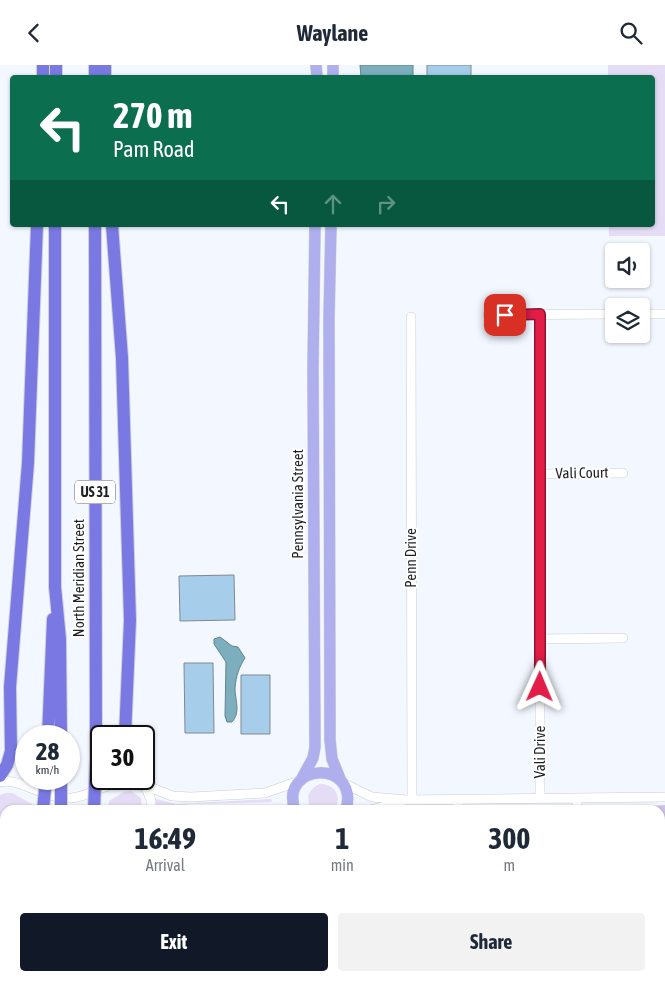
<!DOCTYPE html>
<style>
body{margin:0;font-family:"Asap Condensed",sans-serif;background:#f2f2f3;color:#1f2937;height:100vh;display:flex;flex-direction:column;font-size:19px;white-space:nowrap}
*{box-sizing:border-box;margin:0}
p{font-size:16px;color:#747a83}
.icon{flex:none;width:28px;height:28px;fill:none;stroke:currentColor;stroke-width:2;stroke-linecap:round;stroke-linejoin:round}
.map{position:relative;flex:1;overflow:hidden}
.drawer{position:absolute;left:0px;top:740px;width:665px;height:176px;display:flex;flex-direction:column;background:#fff;border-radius:15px 15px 0 0;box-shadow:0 1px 4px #0004}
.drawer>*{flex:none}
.hud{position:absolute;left:10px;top:10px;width:645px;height:152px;border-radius:5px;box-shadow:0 1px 4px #0004;background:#0b6e4f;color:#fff;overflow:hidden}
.controls{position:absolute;left:605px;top:178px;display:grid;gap:10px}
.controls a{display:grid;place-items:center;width:45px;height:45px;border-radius:5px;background:#fff;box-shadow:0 1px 4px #0004;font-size:25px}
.speed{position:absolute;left:15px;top:660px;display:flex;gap:10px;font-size:25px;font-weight:700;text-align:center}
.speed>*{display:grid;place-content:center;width:65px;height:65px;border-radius:50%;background:#fff;box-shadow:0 1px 4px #0004;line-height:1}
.speed small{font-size:12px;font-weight:400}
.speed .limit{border:2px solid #111;border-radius:8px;background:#fff;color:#111}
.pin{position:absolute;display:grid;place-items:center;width:42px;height:42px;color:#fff;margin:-21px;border-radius:10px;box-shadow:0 2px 8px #0006}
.me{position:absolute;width:55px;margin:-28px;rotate:1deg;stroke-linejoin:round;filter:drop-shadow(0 0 4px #0008)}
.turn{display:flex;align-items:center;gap:18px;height:105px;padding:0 20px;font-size:22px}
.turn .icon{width:65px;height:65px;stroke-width:2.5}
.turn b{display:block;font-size:35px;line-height:42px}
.lanes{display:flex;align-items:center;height:48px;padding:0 20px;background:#0003;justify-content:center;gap:25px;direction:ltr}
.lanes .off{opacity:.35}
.eta{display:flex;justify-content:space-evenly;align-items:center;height:85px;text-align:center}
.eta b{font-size:30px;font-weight:700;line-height:35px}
.primary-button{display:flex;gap:10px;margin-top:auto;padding:10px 20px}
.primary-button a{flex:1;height:58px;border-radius:5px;background:#111827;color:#fff;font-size:20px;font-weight:700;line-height:58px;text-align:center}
.primary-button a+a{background:#f2f2f3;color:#1f2937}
header{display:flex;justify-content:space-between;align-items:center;height:65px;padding:0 20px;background:#fff;font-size:22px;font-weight:700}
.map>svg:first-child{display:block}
.green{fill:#e5dcf5}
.forest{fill:#d0c1e9}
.water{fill:#7caebe;stroke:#60838f}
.building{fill:#a6cdea;stroke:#81898f}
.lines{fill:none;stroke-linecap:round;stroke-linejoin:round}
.minor-casing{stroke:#c8cdd6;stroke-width:10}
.major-casing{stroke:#d2d2d3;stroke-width:12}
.highway-casing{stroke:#d2d2d3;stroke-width:14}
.minor{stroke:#fff;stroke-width:9}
.major{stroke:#afafee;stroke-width:11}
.highway{stroke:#7a79e3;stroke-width:12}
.highway-bridge-casing{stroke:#d2d2d3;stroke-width:14;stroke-linecap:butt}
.highway-bridge{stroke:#7a79e3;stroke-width:12}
.route-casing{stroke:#92132f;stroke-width:12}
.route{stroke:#e11d48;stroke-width:9}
.labels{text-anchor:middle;stroke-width:4;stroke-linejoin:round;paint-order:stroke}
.shield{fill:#fff;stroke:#616264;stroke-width:1}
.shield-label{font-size:14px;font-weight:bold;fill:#1d1f22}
.street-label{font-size:15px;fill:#1d1f22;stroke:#fff}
</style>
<header><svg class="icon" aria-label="back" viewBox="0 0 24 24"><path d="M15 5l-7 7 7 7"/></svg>Waylane<svg class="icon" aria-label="search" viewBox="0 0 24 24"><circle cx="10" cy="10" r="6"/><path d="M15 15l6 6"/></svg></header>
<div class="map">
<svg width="665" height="916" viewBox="0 0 665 916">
<rect width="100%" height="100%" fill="#f3f7ff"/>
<!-- green -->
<path class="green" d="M608 0H665V171H609V160H652V12H608Z
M320 719C335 719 343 732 334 745H312C305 734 308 724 320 719Z
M131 726 141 733 142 745H109V741L117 740H109V736L124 727Z
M6 728H12L34 740 25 742H34V744L5 745V756L0 754V730Z
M156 734 176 739 271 734 272 737 190 739 156 745Z"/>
<!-- forest -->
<path class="forest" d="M665 740V916H640V911H660V745H639V742Z"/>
<!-- water -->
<path class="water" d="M360 0H413V12H361Z
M220 572 232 581 238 582 245 593C239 602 236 611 235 623 235 635 241 647 232 657H227L225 651 226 597 214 579V574Z"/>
<!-- building -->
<path class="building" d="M427 0H471V12H427Z
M234 510 235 555 180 556 179 511Z
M184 598H213L214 668H185Z
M241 610H270V669H241Z"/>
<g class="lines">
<!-- minor casing -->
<g class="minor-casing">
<path id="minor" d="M641 249H665
M488 250 614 249
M411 252 412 735
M540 409 623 408
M541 574 623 573
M0 717C19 712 46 735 71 733 96 732 124 703 145 720L151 735V745
M343 718 372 732 406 735 665 732
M145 720 172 731 191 732 265 728 299 716
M577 733V745
M540 734V249
M458 735V745
M247 745H276
M370 745 401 737
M0 768 5 769
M458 911V916
M579 911V916"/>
</g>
<!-- major casing -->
<g class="major-casing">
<path id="major" d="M316 0 317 12
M333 0V12
M331 160 329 253 330 675 332 694 341 716
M301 715 313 693 315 682 313 304 315 160
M295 745C278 698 360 693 346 745
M329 911V916
M343 911V916"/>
</g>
<!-- highway casing -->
<g class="highway-casing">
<path id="highway" d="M95 0V12
M105 0V12
M43 12V0
M56 12V0
M55 160V522L60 574 61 671
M95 160 96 694
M112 160 122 293 130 555 125 671
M48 671 53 554
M0 711 7 700 11 686 10 622 28 398 37 160
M141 714 143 719
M0 779 5 791
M32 911 33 916
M61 911V916
M92 916V911
M136 916 137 911"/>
</g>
<!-- minor -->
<use href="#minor" class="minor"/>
<!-- major -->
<use href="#major" class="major"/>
<!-- highway -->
<use href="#highway" class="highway"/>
<!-- highway-bridge casing -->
<g class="highway-bridge-casing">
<path id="highway-bridge" d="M61 714V745
M43 745 46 714
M94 745 96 694"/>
</g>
<!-- highway-bridge -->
<use href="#highway-bridge" class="highway-bridge"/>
</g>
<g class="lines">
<!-- route casing -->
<g class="route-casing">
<path id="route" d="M505 250 540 249V622"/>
</g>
<!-- route -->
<use href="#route" class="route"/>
</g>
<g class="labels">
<!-- shield labels -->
<rect class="shield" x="75" y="415.5" width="40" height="23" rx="4"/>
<g class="shield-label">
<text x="95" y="432">US 31</text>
</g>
<!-- street labels -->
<g class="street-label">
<text transform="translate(582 408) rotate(-1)" y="5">Vali Court</text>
<text transform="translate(298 439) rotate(-90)" y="5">Pennsylvania Street</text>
<text transform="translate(411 493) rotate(-90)" y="5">Penn Drive</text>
<text transform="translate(79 513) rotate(-90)" y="5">North Meridian Street</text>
<text transform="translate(540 687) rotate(-90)" y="5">Vali Drive</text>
</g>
</g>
</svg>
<div class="controls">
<a><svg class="icon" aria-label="sound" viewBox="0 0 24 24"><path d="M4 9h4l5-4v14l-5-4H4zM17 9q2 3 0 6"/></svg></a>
<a><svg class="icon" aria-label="layers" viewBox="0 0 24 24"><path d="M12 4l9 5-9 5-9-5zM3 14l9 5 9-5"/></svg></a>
</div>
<div class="speed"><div>28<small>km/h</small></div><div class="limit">30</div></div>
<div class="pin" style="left:505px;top:250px;background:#d93025"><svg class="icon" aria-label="arrive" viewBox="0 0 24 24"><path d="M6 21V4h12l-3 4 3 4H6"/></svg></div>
<svg class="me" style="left:540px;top:622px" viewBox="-20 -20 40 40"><path d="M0-17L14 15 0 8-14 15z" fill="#e11d48" stroke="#fff" stroke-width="4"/></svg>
<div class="hud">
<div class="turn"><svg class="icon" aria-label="left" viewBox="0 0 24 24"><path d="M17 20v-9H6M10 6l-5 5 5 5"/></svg><div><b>270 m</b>Pam Road</div></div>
<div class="lanes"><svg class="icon" aria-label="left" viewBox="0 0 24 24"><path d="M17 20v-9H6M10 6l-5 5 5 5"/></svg><svg class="icon off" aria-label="ahead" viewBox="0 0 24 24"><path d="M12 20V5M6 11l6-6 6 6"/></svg><svg class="icon off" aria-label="right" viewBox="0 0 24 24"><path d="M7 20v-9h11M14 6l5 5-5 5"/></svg></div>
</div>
<section class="drawer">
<div class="eta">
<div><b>16:49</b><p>Arrival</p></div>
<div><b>1</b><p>min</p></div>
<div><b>300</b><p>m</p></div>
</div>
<div class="primary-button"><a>Exit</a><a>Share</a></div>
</section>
</div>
